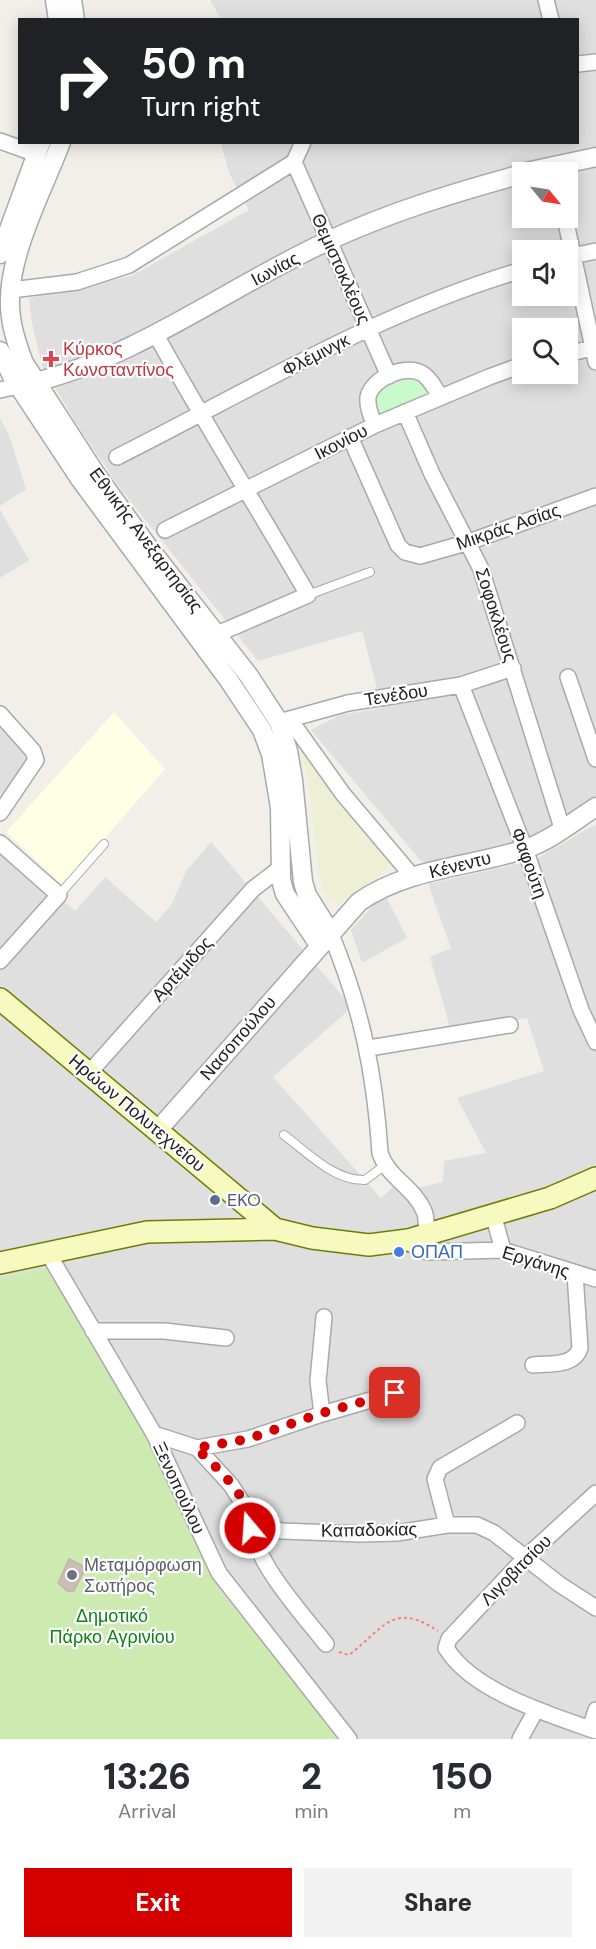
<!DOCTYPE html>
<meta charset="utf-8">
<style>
body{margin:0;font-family:"DM Sans",sans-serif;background:#f2f2f3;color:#2b2b33;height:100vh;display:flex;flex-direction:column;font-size:22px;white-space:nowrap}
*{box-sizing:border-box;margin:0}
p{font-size:20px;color:#7c7c81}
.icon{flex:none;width:33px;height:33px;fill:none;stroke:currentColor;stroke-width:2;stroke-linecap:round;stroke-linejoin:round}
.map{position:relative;height:1739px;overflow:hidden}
.panel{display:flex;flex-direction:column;background:#fff;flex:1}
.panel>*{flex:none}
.hud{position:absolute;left:18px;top:18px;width:561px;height:126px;border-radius:0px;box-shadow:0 3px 15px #0003;background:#202124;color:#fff;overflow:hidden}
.needle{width:39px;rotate:120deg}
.fabs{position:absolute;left:512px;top:162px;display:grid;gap:12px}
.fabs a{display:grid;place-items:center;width:66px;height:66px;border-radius:0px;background:#fff;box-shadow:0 3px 15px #0003;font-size:30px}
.pin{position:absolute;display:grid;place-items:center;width:51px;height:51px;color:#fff;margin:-26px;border-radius:12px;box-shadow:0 3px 9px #0006}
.me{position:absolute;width:66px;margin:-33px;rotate:342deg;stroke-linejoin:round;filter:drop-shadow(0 0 4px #0008)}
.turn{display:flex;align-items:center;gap:21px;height:126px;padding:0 24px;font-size:27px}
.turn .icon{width:78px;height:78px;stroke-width:2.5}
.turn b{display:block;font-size:42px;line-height:51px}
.eta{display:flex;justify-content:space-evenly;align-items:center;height:102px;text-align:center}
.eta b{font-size:36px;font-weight:800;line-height:42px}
.primary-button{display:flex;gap:12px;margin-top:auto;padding:12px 24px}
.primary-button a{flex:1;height:69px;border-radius:0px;background:#d40000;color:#fff;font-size:24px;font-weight:800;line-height:69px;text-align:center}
.primary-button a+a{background:#f2f2f3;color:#2b2b33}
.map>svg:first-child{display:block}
.residential{fill:#e0dfdf;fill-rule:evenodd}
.education{fill:#ffffe5}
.farmland{fill:#eef0d5}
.grass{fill:#cdebb0}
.park{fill:#c8facc}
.building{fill:#c7bfb8;stroke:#c4b6ab;stroke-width:1.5}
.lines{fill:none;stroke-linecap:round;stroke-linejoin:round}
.service-casing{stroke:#a9a9a9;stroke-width:10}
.minor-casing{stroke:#a9a9a9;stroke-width:18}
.tertiary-casing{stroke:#a9a9a9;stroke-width:21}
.secondary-casing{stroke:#707d05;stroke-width:24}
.path{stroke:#fa8072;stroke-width:2;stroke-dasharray:3 3;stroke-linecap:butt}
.service{stroke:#fff;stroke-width:8}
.minor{stroke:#fff;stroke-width:15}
.tertiary{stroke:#fff;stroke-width:18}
.secondary{stroke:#f7fabf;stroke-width:21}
.route{stroke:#d40000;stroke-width:10;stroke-dasharray:0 18}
.health-dot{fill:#e0444e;stroke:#fff;stroke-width:2}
.service-dot{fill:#5c6f8a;stroke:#fff;stroke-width:2}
.shop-dot{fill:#3f7fe0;stroke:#fff;stroke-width:2}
.worship-dot{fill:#6b7280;stroke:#fff;stroke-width:2}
.labels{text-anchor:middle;stroke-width:4.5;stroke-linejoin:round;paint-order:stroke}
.street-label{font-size:18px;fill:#222;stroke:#fff}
.health-label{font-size:18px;fill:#be3a42;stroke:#fff;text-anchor:start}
.service-label{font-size:18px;fill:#4e5e75;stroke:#fff;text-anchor:start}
.shop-label{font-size:18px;fill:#366cbe;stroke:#fff;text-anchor:start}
.worship-label{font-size:18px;fill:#5b616d;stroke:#fff;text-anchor:start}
.park-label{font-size:18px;fill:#0c8416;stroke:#fff}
</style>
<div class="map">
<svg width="596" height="1739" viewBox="0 0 596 1739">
<rect width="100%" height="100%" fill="#f2efe9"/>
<!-- residential -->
<path class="residential" d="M210 0H596V805L532 845 433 864 421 861 311 730 340 715 382 708 362 631 258 661 120 488 79 428 42 366 32 323 29 298 131 276 249 210 229 173 221 143 578 142V20L221 19ZM522 172H567V218H522ZM522 250H567V296H522ZM522 328H567V374H522Z
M0 418 9 435 26 489 0 506Z
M0 510 29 560 0 578Z
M0 722 32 755 0 796Z
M596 824V1739H0V847L75 911 105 877 156 922 171 905 187 870 211 842 352 1007 273 1077 381 1198 399 1182 408 1190 443 1182 444 1161 486 1153 457 1098 544 1071 527 1018 451 1031 430 957 451 948 428 884 534 860Z
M386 897 407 938 362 963 351 930 376 902Z"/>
<!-- education -->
<path class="education" d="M114 712 165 769 63 886 6 832Z"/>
<!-- farmland -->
<path class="farmland" d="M297 745 389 857 388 866 377 878 340 903 328 899 319 876 308 776Z"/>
<!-- grass -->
<path class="grass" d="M44 1269H54L148 1439 217 1588 313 1700 339 1739H0V1278Z"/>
<!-- park -->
<path class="park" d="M412 379 422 380 432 394 379 416 373 402C380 387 396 383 412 379Z"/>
<!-- building -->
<path class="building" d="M69 1559 86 1567 74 1591H67L58 1583Z"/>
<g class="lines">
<!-- service casing -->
<g class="service-casing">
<path id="service" d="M308 595 370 572
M59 895 104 844
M284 1135C307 1152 334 1181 365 1180L384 1166"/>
</g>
<!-- minor casing -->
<g class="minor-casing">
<path id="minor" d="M546 0 551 20
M578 64 596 62
M0 141 36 154
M294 162 389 376
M294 162 303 142
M565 218 596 362
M567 257 596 251
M11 290 77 282 129 265 294 162
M155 333C204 422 257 507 308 595L217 634
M567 354 596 347
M0 390 19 386
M405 412 432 474 481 569 562 828
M375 425C371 416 367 407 368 397 372 378 406 363 423 374 431 380 435 388 440 397
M350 437 398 545 405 552 420 556 469 542 596 496
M117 457C250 390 379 312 522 270
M165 530 375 425 489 377 522 365
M568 677 596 759
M461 685 525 849 581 1010 596 1042
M0 714 33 751 36 760 0 813
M291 721 343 794 413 877
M279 722 348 703 461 685 513 668
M0 843 59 895 0 961
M330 932C361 1006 375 1073 380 1153 388 1178 414 1187 424 1211 427 1217 426 1228 427 1235
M369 1048 510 1025
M89 1073 253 889 279 869
M493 1214 503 1250
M408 1240 417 1249 428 1252 503 1250 596 1279
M48 1253 154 1434 219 1573 349 1739
M93 1331H164L226 1338
M533 1365C550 1363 574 1367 580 1348L575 1274
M322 1414 318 1381 324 1317
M154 1434 197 1448 231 1485 251 1516 266 1527 282 1531 361 1534 397 1533 447 1525H477L494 1533 559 1584 596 1608
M197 1448 248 1439 322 1414 395 1393
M596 1493 525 1558 449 1639 446 1648C473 1692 551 1715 596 1731
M251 1516C248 1556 302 1613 326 1644
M447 1525 435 1479 440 1468 517 1423
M590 1729 596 1710
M520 1739 536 1710"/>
</g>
<!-- tertiary casing -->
<g class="tertiary-casing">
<path id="tertiary" d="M55 0 58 20
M72 0 75 20
M61 142C43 190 8 254 10 305 10 325 17 345 24 363L95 473 146 544 249 676 279 722 288 751 293 780 303 882 307 895 330 932
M526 172 596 157
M0 254 41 142
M0 351 12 376 80 479 228 679 262 730 271 754 280 807 281 880 285 894 319 945
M27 384C136 359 228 287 328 241 390 212 456 192 522 174
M158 1130 359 902C407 868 471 867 525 849 550 841 574 821 596 807"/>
</g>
<!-- secondary casing -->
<g class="secondary-casing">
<path id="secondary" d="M0 999 275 1229
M0 1263 147 1232 275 1229 312 1238 369 1245 408 1240 550 1198 596 1178"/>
</g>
<!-- path -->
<path class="path" d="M339 1652 349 1655C384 1628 393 1601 438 1631"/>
<!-- service -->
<use href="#service" class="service"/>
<!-- minor -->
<use href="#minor" class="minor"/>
<!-- tertiary -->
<use href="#tertiary" class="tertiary"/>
<!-- secondary -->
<use href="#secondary" class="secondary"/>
</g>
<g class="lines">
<!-- route -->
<path class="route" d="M250 1528C252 1498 217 1468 196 1448L248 1439 322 1413 395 1393"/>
</g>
<!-- markers -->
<path class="health-dot" d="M48 350h6v6h6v6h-6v6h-6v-6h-6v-6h6z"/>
<circle class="service-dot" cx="215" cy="1200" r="6"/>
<circle class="shop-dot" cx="399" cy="1252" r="6"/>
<circle class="worship-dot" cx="72" cy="1575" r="6"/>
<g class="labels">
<!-- street labels -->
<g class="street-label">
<text transform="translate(275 269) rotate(-28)" y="6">Ιωνίας</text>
<text transform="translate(341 269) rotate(66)" y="6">Θεμιστοκλέους</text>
<text transform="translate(316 355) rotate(-27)" y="6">Φλέμινγκ</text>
<text transform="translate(341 442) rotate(-27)" y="6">Ικονίου</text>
<text transform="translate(508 527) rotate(-19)" y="6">Μικράς Ασίας</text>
<text transform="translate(146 540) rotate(53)" y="6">Εθνικής Ανεξαρτησίας</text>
<text transform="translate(496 615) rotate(72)" y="6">Σοφοκλέους</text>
<text transform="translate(396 695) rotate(-9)" y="6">Τενέδου</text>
<text transform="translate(529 863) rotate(70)" y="6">Φαφούτη</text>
<text transform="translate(460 865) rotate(-14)" y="6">Κένεντυ</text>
<text transform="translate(182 969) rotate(-48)" y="6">Αρτέμιδος</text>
<text transform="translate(238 1038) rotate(-49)" y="6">Νασοπούλου</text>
<text transform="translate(137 1113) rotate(40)" y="6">Ηρώων Πολυτεχνείου</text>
<text transform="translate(536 1262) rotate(17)" y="6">Εργάνης</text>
<text transform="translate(179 1488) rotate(65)" y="6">Ξενοπούλου</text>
<text transform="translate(369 1530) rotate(-1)" y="6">Καπαδοκίας</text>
<text transform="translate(516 1570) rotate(-45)" y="6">Λιγοβιτσίου</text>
</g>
<!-- health labels -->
<g class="health-label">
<text x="63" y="355">Κύρκος<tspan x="63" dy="21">Κωνσταντίνος</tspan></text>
</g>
<!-- service labels -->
<g class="service-label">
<text x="227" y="1206">EKO</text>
</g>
<!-- shop labels -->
<g class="shop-label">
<text x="411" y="1258">ΟΠΑΠ</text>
</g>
<!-- worship labels -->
<g class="worship-label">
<text x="84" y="1571">Μεταμόρφωση<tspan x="84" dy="21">Σωτήρος</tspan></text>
</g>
<!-- park labels -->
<g class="park-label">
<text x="112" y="1622">Δημοτικό<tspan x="112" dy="21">Πάρκο Αγρινίου</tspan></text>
</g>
</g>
</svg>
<div class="fabs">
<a><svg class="needle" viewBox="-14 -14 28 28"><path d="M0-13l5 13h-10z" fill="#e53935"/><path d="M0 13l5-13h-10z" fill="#7c7c81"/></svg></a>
<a><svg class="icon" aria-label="sound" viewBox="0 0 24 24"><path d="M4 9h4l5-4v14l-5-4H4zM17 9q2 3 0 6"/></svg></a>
<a><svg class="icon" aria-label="search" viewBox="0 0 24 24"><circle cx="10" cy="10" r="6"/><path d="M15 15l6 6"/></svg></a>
</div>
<div class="pin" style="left:395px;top:1393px;background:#d93025"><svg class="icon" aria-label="arrive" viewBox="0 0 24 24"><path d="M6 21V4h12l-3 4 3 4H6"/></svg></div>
<svg class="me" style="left:250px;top:1528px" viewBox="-20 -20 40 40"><circle r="17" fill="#d40000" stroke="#fff" stroke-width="3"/><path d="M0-11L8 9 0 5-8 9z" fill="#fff"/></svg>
<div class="hud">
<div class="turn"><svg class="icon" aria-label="right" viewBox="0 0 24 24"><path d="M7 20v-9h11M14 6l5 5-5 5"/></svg><div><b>50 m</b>Turn right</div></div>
</div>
</div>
<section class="panel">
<div class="eta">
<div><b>13:26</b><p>Arrival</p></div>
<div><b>2</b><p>min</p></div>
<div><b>150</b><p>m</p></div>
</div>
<div class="primary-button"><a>Exit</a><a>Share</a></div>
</section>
